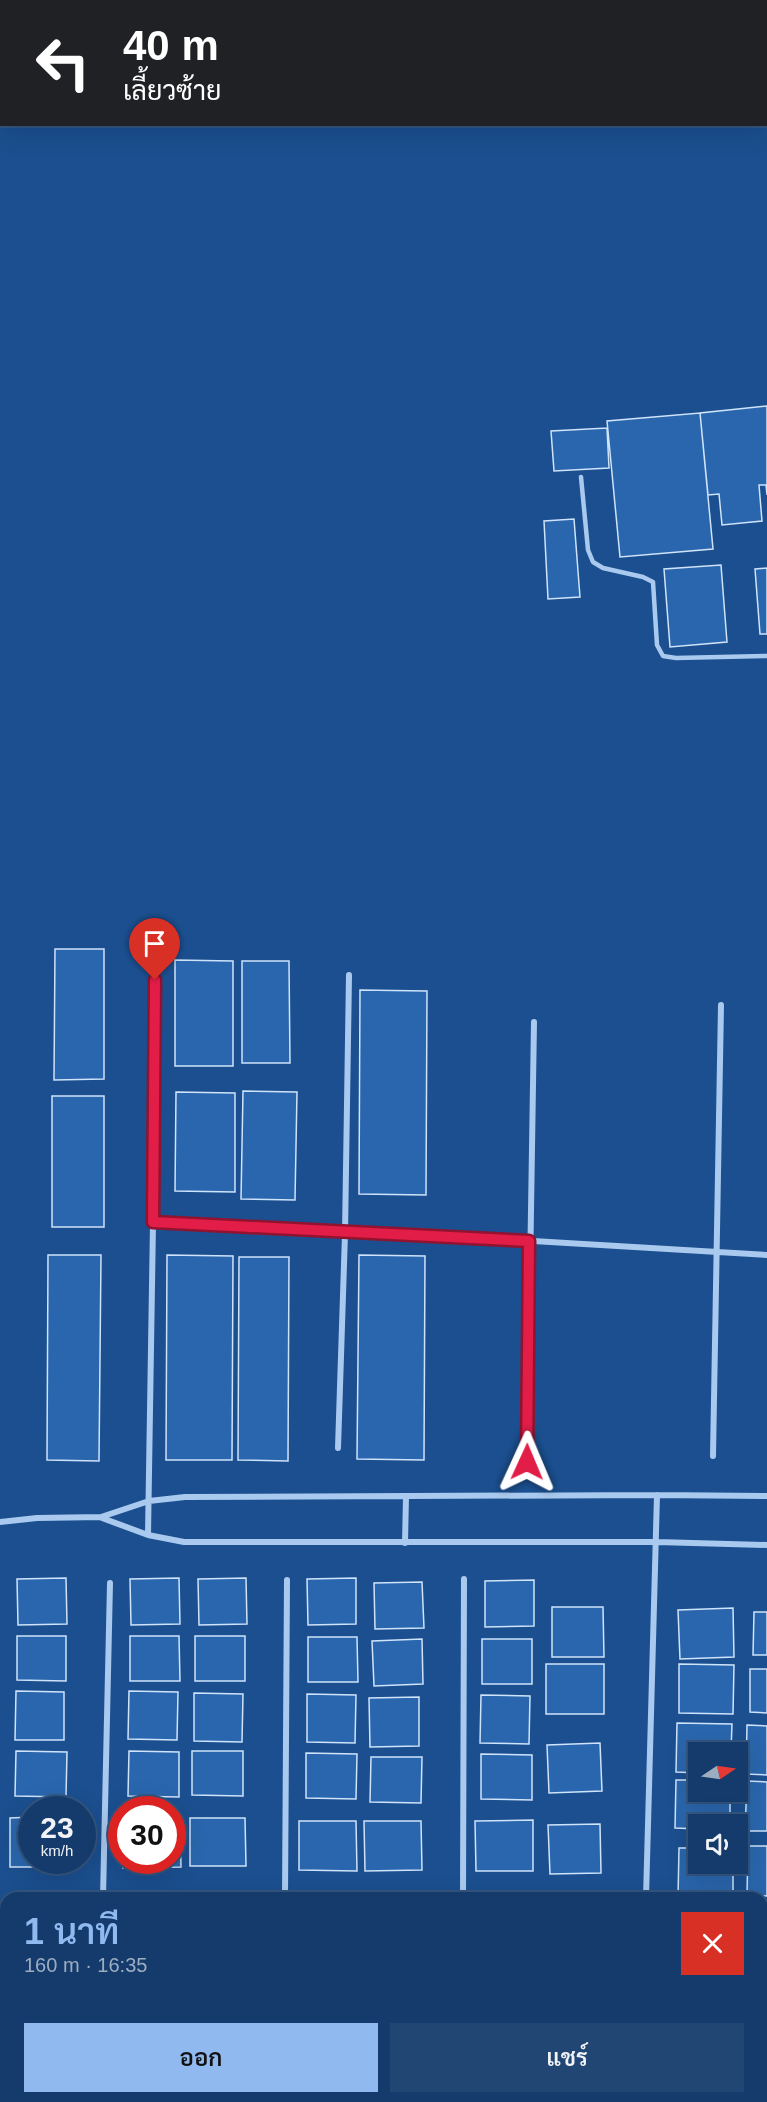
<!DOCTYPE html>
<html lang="th">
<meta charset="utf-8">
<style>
body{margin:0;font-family:Helvetica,Sarabun,sans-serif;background:#214673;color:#f1f3f6;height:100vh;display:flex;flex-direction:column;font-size:22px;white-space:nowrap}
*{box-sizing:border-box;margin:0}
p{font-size:20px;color:#9dadc1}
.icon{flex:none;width:33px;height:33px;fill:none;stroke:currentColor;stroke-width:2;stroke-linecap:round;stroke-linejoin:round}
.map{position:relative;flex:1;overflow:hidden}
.sheet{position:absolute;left:0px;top:1892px;width:768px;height:212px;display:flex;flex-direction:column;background:#143b6b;border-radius:18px 18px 0 0;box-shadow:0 6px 24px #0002,0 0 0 2px #33557e}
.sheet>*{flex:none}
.hud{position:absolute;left:0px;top:0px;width:768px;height:126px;box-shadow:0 6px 24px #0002,0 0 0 2px #33557e;background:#202124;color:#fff;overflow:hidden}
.needle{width:39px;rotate:77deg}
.fabs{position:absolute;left:688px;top:1742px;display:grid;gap:12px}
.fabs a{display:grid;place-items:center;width:60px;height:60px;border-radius:0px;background:#143b6b;box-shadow:0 6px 24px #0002,0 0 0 2px #33557e;font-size:30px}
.speed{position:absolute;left:18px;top:1796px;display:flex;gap:12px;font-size:30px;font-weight:700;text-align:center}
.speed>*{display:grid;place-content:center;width:78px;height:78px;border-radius:50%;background:#143b6b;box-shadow:0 6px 24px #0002,0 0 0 2px #33557e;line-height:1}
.speed small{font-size:15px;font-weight:400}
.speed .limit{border:9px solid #d22;background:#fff;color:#111}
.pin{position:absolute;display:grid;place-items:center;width:51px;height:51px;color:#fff;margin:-62px -26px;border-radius:50% 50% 50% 0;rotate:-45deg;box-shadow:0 0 6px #0007}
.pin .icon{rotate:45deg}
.me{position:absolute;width:66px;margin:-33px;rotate:1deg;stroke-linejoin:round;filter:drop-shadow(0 0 4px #0008)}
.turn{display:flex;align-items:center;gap:21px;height:126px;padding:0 24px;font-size:27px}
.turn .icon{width:78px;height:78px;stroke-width:2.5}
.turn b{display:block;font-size:42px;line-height:51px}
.round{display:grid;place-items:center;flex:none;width:63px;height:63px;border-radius:0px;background:#214673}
.summary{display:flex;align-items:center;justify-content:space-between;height:102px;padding:0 24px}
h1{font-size:36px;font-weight:600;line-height:45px;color:#90b9f0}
.primary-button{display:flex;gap:12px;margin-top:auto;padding:12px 24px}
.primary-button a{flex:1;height:69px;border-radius:0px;background:#90b9f0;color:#111;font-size:24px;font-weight:600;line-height:69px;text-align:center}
.primary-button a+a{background:#214673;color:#f1f3f6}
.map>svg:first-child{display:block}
.building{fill:#2a66ad;stroke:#cfe3fa;stroke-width:1.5}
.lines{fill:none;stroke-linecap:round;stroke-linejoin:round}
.lane{stroke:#a9c9ee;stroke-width:4.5}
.street{stroke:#a9c9ee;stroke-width:6}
.route-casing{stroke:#92132f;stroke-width:15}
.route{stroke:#e11d48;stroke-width:10}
</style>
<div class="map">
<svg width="767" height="2102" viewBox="0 0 767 2102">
<rect width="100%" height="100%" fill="#1b4f8f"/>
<!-- building -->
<path class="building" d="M767 406V495L766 485H759L762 521 722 525 719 494 708 495 700 413Z
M700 413 713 549 620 557 607 421Z
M607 428 609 468 554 471 551 431Z
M574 519 580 597 548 599 544 521Z
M721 565 727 642 670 647 664 569Z
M767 568V634H760L755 569Z
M55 949H104V1079L54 1080Z
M175 960 233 961V1066H175Z
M242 961H289L290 1063H242Z
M360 990 427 991 426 1195 359 1194Z
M243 1091 297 1092 295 1200 241 1199Z
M176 1092 235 1093V1192L175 1191Z
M52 1096H104V1227H52Z
M48 1255H101L99 1461 47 1460Z
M167 1255 233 1256 232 1460H166Z
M359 1255 425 1256 424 1460 357 1459Z
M239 1257H289L288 1461 238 1460Z
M66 1578 67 1624 18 1625 17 1579Z
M179 1578 180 1624 131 1625 130 1579Z
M246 1578 247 1624 199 1625 198 1579Z
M356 1578V1624L308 1625 307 1579Z
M534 1580V1626L485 1627V1581Z
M422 1582 424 1628 375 1629 374 1583Z
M552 1607H603L604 1657H552Z
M733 1608 734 1657 680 1659 678 1610Z
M754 1612H767V1655H753Z
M17 1636H66V1681L17 1680Z
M130 1636H179L180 1681H130Z
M195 1636H245V1681H195Z
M308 1637H357L358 1682H308Z
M422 1639 423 1684 374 1686 372 1641Z
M482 1639H532V1684H482Z
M546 1664H604V1714H546Z
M679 1664 734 1665 733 1714 679 1713Z
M750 1669H767V1713L750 1712Z
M16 1691 64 1692V1740H15Z
M129 1691 178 1692 177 1740 128 1739Z
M194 1693 243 1694 242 1742 194 1741Z
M307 1694 356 1695 355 1743 307 1742Z
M481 1695 530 1696 529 1744 480 1743Z
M419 1697V1746L370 1747 369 1698Z
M677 1723 732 1724 731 1752H699V1773L676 1772Z
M747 1725 767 1726V1775L746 1774Z
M600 1743 602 1791 549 1793 547 1745Z
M16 1751 67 1752 66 1797 15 1796Z
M129 1751 179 1752V1797L128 1796Z
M192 1751H243V1796L192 1795Z
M306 1753 357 1754 356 1799 306 1798Z
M481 1754 532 1755V1800L481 1799Z
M371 1757H422L421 1803 370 1802Z
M676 1780H699V1791H730V1824H699V1829L675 1828Z
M747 1781 767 1782V1831H745Z
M32 1817V1860H68V1867H10V1818Z
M172 1817H180L181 1867 123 1868V1860H172Z
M190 1818H245L246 1866H190Z
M533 1820V1871H476L475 1821Z
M299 1821H356L357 1871 299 1870Z
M364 1821H421L422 1870 365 1871Z
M600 1824 601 1873 550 1874 548 1825Z
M748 1846H767V1896L747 1895Z
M679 1848H699V1863H733V1898L678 1897Z
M65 1894V1898H9V1895Z
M178 1894V1898H122V1895Z
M187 1895H244V1898H187Z
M422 1896V1898H366V1897Z
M762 1923H767V1973H762Z
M762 2047H767V2097H753H762Z
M295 2097H350V2102H295Z
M474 2097H529V2102H473Z"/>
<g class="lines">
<!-- lane -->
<path class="lane" d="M581 477 588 550 593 562 603 568 643 577 653 582 657 645 663 656 676 658 767 656"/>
<!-- street -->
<path class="street" d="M153 1223 155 980
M338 1448 345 1234 349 975
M713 1456 721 1005
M527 1462 534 1022
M102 1518 148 1535 184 1542H657L767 1545
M0 1522 37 1518 101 1517 149 1501 185 1497 657 1495 767 1496
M148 1535 153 1223 345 1234 434 1235 767 1255
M405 1543 406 1496
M103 1898 110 1583
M285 1898 287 1580
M463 1898 464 1579
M646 1898 657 1495
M0 1997 6 1996
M762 2016H767
M39 2102V2097
M206 2102V2097
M386 2102V2097
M572 2102V2097"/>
</g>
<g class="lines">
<!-- route casing -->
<g class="route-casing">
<path id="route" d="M155 980 153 1222 529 1241 527 1462"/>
</g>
<!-- route -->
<use href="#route" class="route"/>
</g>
</svg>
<div class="fabs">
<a><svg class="needle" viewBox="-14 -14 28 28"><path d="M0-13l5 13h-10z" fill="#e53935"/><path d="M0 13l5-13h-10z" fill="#9dadc1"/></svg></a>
<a><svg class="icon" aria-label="sound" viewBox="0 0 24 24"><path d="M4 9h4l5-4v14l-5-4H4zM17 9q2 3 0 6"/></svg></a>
</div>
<div class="speed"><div>23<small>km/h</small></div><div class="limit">30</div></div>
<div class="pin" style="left:155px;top:980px;background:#d93025"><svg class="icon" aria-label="arrive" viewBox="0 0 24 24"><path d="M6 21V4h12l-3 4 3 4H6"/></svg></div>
<svg class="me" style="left:527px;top:1462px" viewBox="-20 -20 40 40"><path d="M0-17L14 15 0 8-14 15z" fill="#e11d48" stroke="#fff" stroke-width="4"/></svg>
<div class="hud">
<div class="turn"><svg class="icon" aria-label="left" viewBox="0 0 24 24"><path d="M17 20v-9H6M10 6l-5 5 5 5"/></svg><div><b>40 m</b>เลี้ยวซ้าย</div></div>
</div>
<section class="sheet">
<div class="summary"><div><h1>1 นาที</h1><p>160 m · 16:35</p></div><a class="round" style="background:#d93025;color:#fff"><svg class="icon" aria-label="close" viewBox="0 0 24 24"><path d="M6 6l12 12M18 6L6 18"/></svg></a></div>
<div class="primary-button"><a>ออก</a><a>แชร์</a></div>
</section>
</div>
